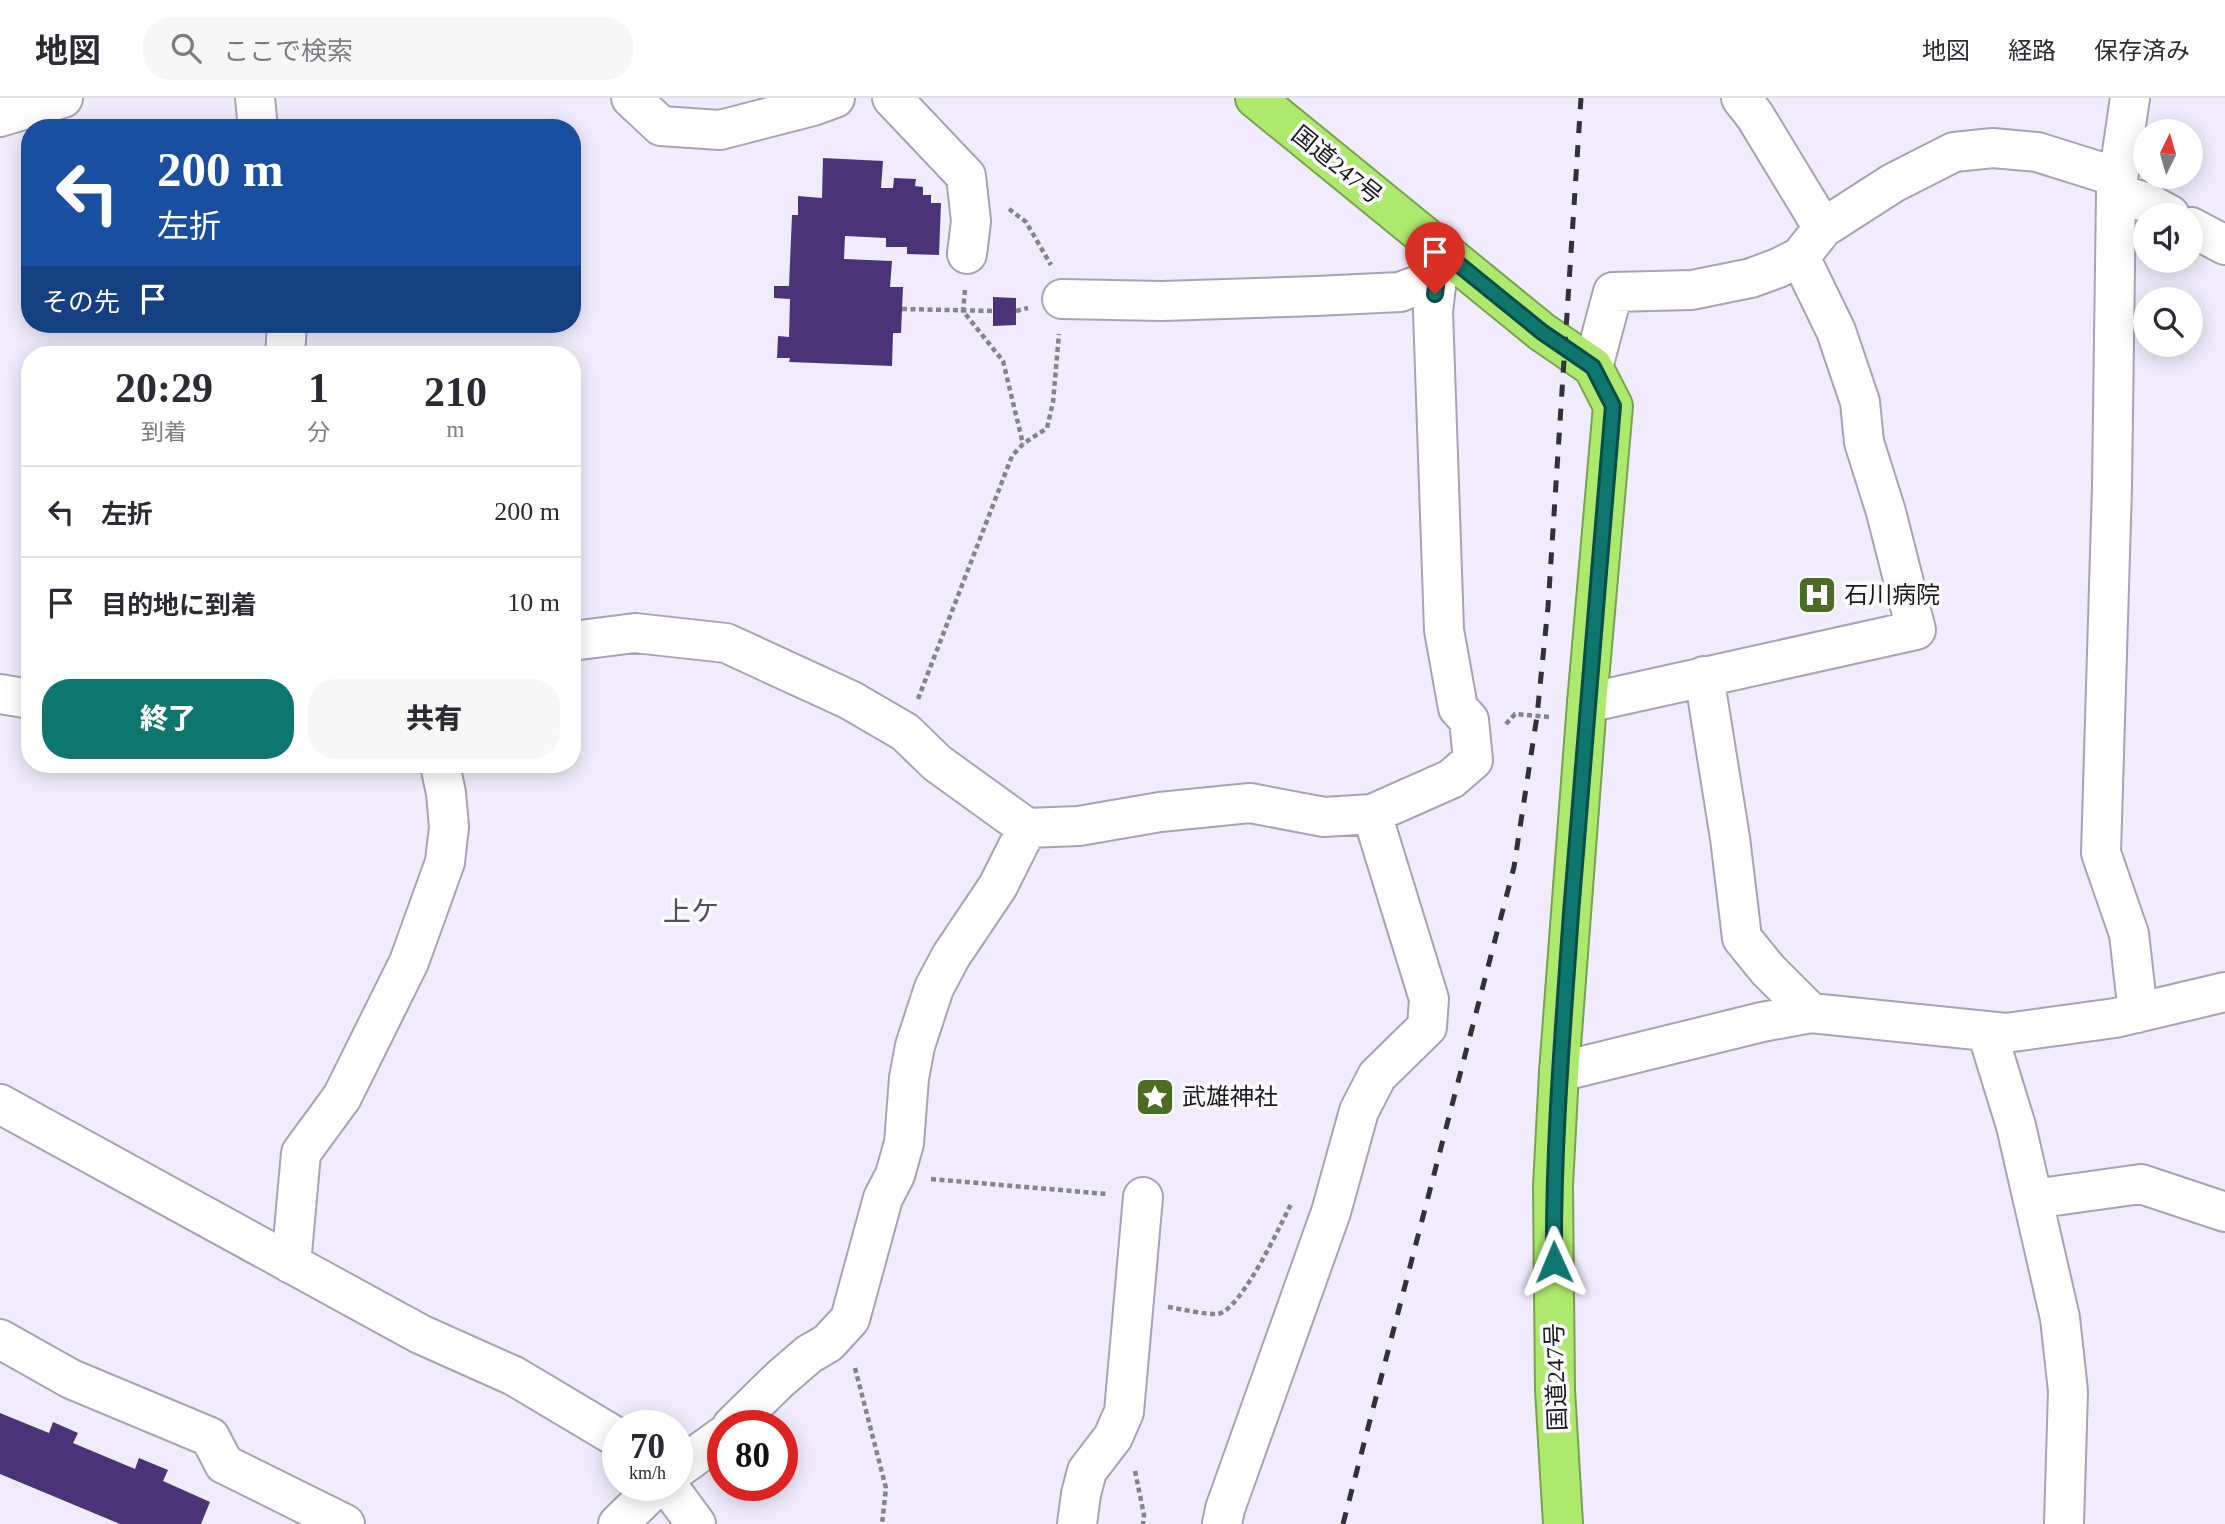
<!DOCTYPE html>
<html lang="ja">
<meta charset="utf-8">
<style>
body{margin:0;font-family:"Times New Roman","Noto Sans JP",serif;background:#f7f7f7;color:#2b2b33;height:100vh;display:flex;flex-direction:column;font-size:26px;white-space:nowrap}
*{box-sizing:border-box;margin:0}
p{font-size:23px;color:#7c7c81}
.icon{flex:none;width:38px;height:38px;fill:none;stroke:currentColor;stroke-width:2;stroke-linecap:round;stroke-linejoin:round}
.map{position:relative;flex:1;overflow:hidden}
.sheet{position:absolute;left:21px;top:248px;width:560px;height:427px;display:flex;flex-direction:column;background:#fff;border-radius:28px;box-shadow:0 4px 18px #0003}
.sheet>*{flex:none}
.top-card{position:absolute;left:21px;top:21px;width:560px;height:214px;border-radius:28px;box-shadow:0 4px 18px #0003;background:#1a4fa0;color:#fff;overflow:hidden}
.needle{width:46px;rotate:5deg}
.controls{position:absolute;left:2133px;top:21px;display:grid;gap:14px}
.controls a{display:grid;place-items:center;width:70px;height:70px;border-radius:50%;background:#fff;box-shadow:0 4px 18px #0003;font-size:35px}
.speed{position:absolute;left:602px;top:1312px;display:flex;gap:14px;font-size:35px;font-weight:700;text-align:center}
.speed>*{display:grid;place-content:center;width:91px;height:91px;border-radius:50%;background:#fff;box-shadow:0 4px 18px #0003;line-height:1}
.speed small{font-size:18px;font-weight:400}
.speed .limit{border:10px solid #d22;background:#fff;color:#111}
.pin{position:absolute;display:grid;place-items:center;width:60px;height:60px;color:#fff;margin:-72px -30px;border-radius:50% 50% 50% 0;rotate:-45deg;box-shadow:0 0 7px #0007}
.pin .icon{rotate:45deg}
.me{position:absolute;width:77px;margin:-38px;rotate:359deg;stroke-linejoin:round;filter:drop-shadow(0 0 5px #0008)}
.turn{display:flex;align-items:center;gap:24px;height:147px;padding:0 21px;font-size:32px}
.turn .icon{width:91px;height:91px;stroke-width:2.5}
.turn b{display:block;font-size:49px;line-height:60px}
.then{display:flex;align-items:center;height:66px;padding:0 21px;background:#0003;gap:14px;font-size:26px}
.eta{display:flex;justify-content:space-evenly;align-items:center;height:119px;text-align:center}
.eta b{font-size:42px;font-weight:800;line-height:49px}
.action{display:flex;gap:14px;margin-top:auto;padding:14px 21px}
.action a{flex:1;height:80px;border-radius:28px;background:#0f766e;color:#fff;font-size:28px;font-weight:800;line-height:80px;text-align:center}
.action a+a{background:#f7f7f7;color:#2b2b33}
ul{padding:0;list-style:none}
li{display:flex;align-items:center;gap:21px;height:91px;padding:0 21px;border-top:2px solid #e1e1e2}
li div{flex:1}
li b{display:block;font-size:26px}
li em{font-style:normal}
header{display:flex;align-items:center;gap:42px;box-sizing:border-box;height:98px;padding:0 35px;background:#fff;border-bottom:2px solid #e1e1e2}
header strong{font-size:33px}
nav{display:flex;gap:38px;margin-inline-start:auto;font-size:24px}
.search{width:490px;height:63px;background:#f7f7f7;display:flex;align-items:center;gap:18px;box-sizing:border-box;padding:0 24px;border-radius:28px;color:#7c7c81;font-size:26px}
.map>svg:first-child{display:block}
.building{fill:#4a3478}
.lines{fill:none;stroke-linecap:round;stroke-linejoin:round}
.minor-casing{stroke:#a7a3b5;stroke-width:42}
.highway-casing{stroke:#7aa051;stroke-width:42}
.path{stroke:#86838f;stroke-width:4.5;stroke-dasharray:5 3.5;stroke-linecap:butt}
.minor{stroke:#fff;stroke-width:38}
.highway{stroke:#ade96c;stroke-width:38}
.rail{stroke:#323038;stroke-width:5;stroke-dasharray:12 12;stroke-linecap:butt}
.route-casing{stroke:#0a4d48;stroke-width:18}
.route{stroke:#0f766e;stroke-width:12}
.labels{text-anchor:middle;stroke-width:7;stroke-linejoin:round;paint-order:stroke}
.street-label{font-size:24px;fill:#1b1920;stroke:#fcfcfc}
.poi-label{font-size:24px;fill:#1b1920;stroke:#fcfcfc;text-anchor:start}
.quarter-label{font-size:28px;fill:#514e5e;stroke:#fcfcfc}
</style>
<header>
<strong>地図</strong>
<div class="search"><svg class="icon" aria-label="search" viewBox="0 0 24 24"><circle cx="10" cy="10" r="6"/><path d="M15 15l6 6"/></svg>ここで検索</div>
<nav><a>地図</a><a>経路</a><a>保存済み</a></nav>
</header>
<div class="map">
<svg width="2225" height="1426" viewBox="0 0 2225 1426">
<rect width="100%" height="100%" fill="#f0ecfc"/>
<!-- building -->
<path class="building" d="M823 60 883 63 881 90H893L894 80 916 81 915 88 923 89V97H931V105H941L939 157 907 156V149H886V140L845 138 844 161 892 163 890 189H903L901 235H893L892 268 789 264 790 260H777L778 238 789 239 790 201 774 200V188H789L792 117H798V98L822 100Z
M993 199 1016 200V227L993 228Z
M0 1315 49 1335 53 1324 78 1335 73 1345 135 1371 139 1360 168 1372 163 1383 210 1404 201 1426H120L0 1376Z"/>
<g class="lines">
<!-- minor casing -->
<g class="minor-casing">
<path id="minor" d="M255 0 258 30
M631 0 661 28 720 32 813 8 835 0
M892 0 966 78 971 123 967 156
M1741 0 1755 18 1823 130
M2130 0 2116 95 2112 389 2101 755 2129 836 2138 915
M0 19 63 0
M2116 95 2148 105 2170 117
M2191 129 2225 147
M1062 201 1162 203 1316 198 1400 194 1437 180
M285 257 287 226
M1593 269 1613 194 1692 192 1751 180 1778 170 1800 159 1823 130 1893 85 1954 54 1993 50 2037 54 2117 79
M572 543 635 535 726 545 850 602 905 634 937 665 1027 730 1079 728 1160 714 1250 705 1324 719 1372 716 1451 681 1473 662 1469 622 1458 610 1444 532 1433 213 1437 180 1452 161
M1704 578 1730 740 1742 840 1768 872 1811 915
M0 596 30 601
M1587 605 1916 532 1886 414 1864 344 1860 304 1836 233 1800 159
M1987 934 2016 1028 2060 1220 2068 1293 2064 1426
M1559 974 1762 924 1811 915 2006 935 2115 920 2225 894
M0 1006 420 1236 514 1278 618 1340
M2033 1101 2141 1086 2225 1114
M291 1166 301 1055 342 999 409 864 445 764 449 729 446 695 440 667
M0 1241 71 1281 210 1339 224 1366 345 1426
M732 1328 780 1281 809 1256 828 1245 850 1221 883 1100 895 1077 904 1045 909 980 915 948 934 890 951 858 998 788 1027 730
M677 1371 723 1338
M668 1388 696 1426
M618 1426 657 1388
M1077 1426 1081 1396 1087 1373 1113 1339 1124 1314 1143 1099
M1222 1426 1225 1411 1331 1114 1359 1013 1377 978 1427 929 1429 901 1372 716"/>
</g>
<!-- highway casing -->
<g class="highway-casing">
<path id="highway" d="M1255 0 1542 234 1593 269 1613 308 1587 605 1559 974 1553 1088 1555 1292 1563 1426"/>
</g>
<!-- path -->
<path class="path" d="M1009 111 1026 124 1051 167
M965 192 963 213 1003 263 1023 346
M902 211 993 213
M1016 213 1028 210
M918 601 1012 358 1023 346 1047 330 1053 304 1059 236
M1506 626 1515 616 1550 619
M931 1081 1107 1096
M1168 1209C1181 1211 1207 1217 1218 1216 1241 1212 1280 1128 1291 1106
M855 1270 886 1390 882 1426
M1135 1373 1144 1417 1143 1426"/>
<!-- minor -->
<use href="#minor" class="minor"/>
<!-- highway -->
<use href="#highway" class="highway"/>
<!-- rail -->
<path class="rail" d="M1343 1426 1514 769 1537 618 1548 509 1581 0"/>
</g>
<g class="lines">
<!-- route casing -->
<g class="route-casing">
<path id="route" d="M1435 196 1437 180 1452 161 1542 234 1593 269 1613 308C1599 477 1584 646 1571 815 1563 931 1553 1047 1554 1164"/>
</g>
<!-- route -->
<use href="#route" class="route"/>
</g>
<!-- icons -->
<defs>
<g id="hospital-square" transform="scale(2.0125)"><rect x="-9" y="-9" width="18" height="18" rx="4" fill="#4b6c23" stroke="#fcfcfc"/><path d="M-5-5h3v3.5h4V-5h3V5h-3V1.5h-4V5h-3Z" fill="#fff"/></g>
<g id="sight-square" transform="scale(2.0125)"><rect x="-9" y="-9" width="18" height="18" rx="4" fill="#4b6c23" stroke="#fcfcfc"/><path d="M0-6L1.8-2.2L6-1.7L2.9 1.2L3.7 5.4L0 3.3L-3.7 5.4L-2.9 1.2L-6-1.7L-1.8-2.2Z" fill="#fff"/></g>
</defs>
<g fill-rule="evenodd">
<use href="#hospital-square" x="1817" y="497"/>
<use href="#sight-square" x="1155" y="999"/>
</g>
<g class="labels">
<!-- street labels -->
<g class="street-label">
<text transform="translate(1337 67) rotate(39)" y="8">国道247号</text>
<text transform="translate(1556 1279) rotate(-92)" y="8">国道247号</text>
</g>
<!-- poi labels -->
<g class="poi-label">
<text x="1844" y="505">石川病院</text>
<text x="1182" y="1007">武雄神社</text>
</g>
<!-- quarter labels -->
<g class="quarter-label">
<text x="691" y="823">上ケ</text>
</g>
</g>
</svg>
<div class="controls">
<a><svg class="needle" viewBox="-14 -14 28 28"><path d="M0-13l5 13h-10z" fill="#e53935"/><path d="M0 13l5-13h-10z" fill="#7c7c81"/></svg></a>
<a><svg class="icon" aria-label="sound" viewBox="0 0 24 24"><path d="M4 9h4l5-4v14l-5-4H4zM17 9q2 3 0 6"/></svg></a>
<a><svg class="icon" aria-label="search" viewBox="0 0 24 24"><circle cx="10" cy="10" r="6"/><path d="M15 15l6 6"/></svg></a>
</div>
<div class="speed"><div>70<small>km/h</small></div><div class="limit">80</div></div>
<div class="pin" style="left:1435px;top:196px;background:#d93025"><svg class="icon" aria-label="arrive" viewBox="0 0 24 24"><path d="M6 21V4h12l-3 4 3 4H6"/></svg></div>
<svg class="me" style="left:1554px;top:1164px" viewBox="-20 -20 40 40"><path d="M0-17L14 15 0 8-14 15z" fill="#0f766e" stroke="#fff" stroke-width="4"/></svg>
<div class="top-card">
<div class="turn"><svg class="icon" aria-label="left" viewBox="0 0 24 24"><path d="M17 20v-9H6M10 6l-5 5 5 5"/></svg><div><b>200 m</b>左折</div></div>
<div class="then">その先<svg class="icon" aria-label="arrive" viewBox="0 0 24 24"><path d="M6 21V4h12l-3 4 3 4H6"/></svg></div>
</div>
<section class="sheet">
<div class="eta">
<div><b>20:29</b><p>到着</p></div>
<div><b>1</b><p>分</p></div>
<div><b>210</b><p>m</p></div>
</div>
<ul>
<li><svg class="icon" aria-label="left" viewBox="0 0 24 24"><path d="M17 20v-9H6M10 6l-5 5 5 5"/></svg><div><b>左折</b></div><em>200 m</em></li>
<li><svg class="icon" aria-label="arrive" viewBox="0 0 24 24"><path d="M6 21V4h12l-3 4 3 4H6"/></svg><div><b>目的地に到着</b></div><em>10 m</em></li>
</ul>
<div class="action"><a>終了</a><a>共有</a></div>
</section>
</div>
